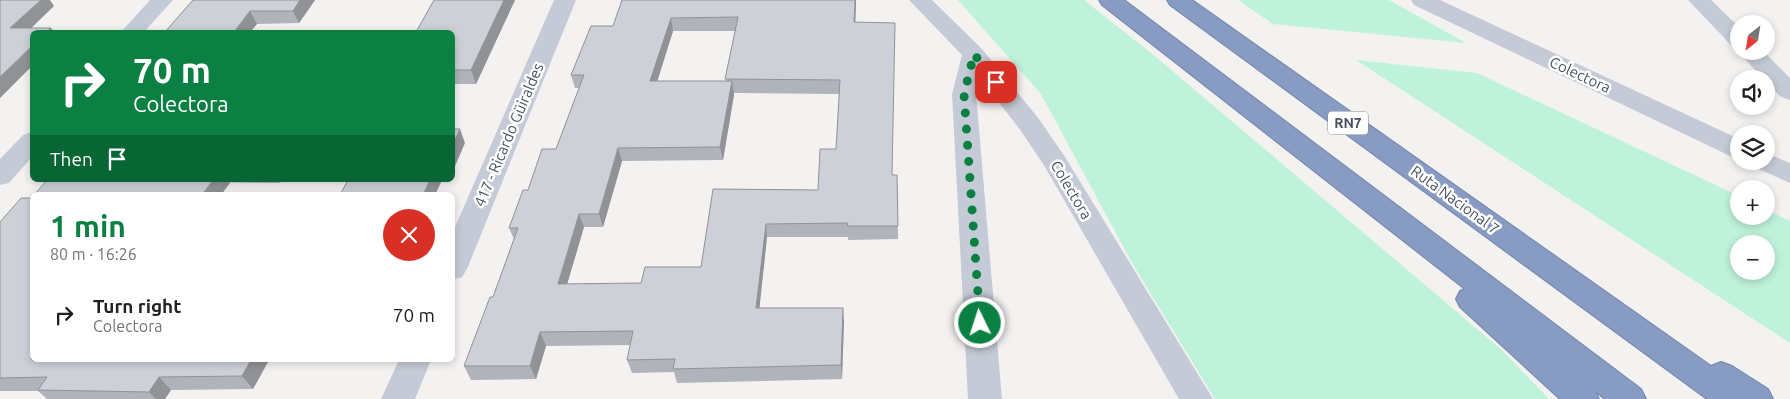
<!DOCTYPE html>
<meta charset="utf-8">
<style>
body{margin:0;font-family:Ubuntu,sans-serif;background:#f2f2f2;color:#202124;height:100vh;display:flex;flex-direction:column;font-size:19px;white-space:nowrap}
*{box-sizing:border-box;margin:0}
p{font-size:16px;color:#757577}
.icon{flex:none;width:28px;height:28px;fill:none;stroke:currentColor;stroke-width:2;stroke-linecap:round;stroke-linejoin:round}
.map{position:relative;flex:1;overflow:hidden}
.panel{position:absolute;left:30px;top:192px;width:425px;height:170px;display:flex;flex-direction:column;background:#fff;border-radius:8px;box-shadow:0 2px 8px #0003}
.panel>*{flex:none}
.hud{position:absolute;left:30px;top:30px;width:425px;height:152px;border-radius:8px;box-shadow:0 2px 8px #0003;background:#0b8043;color:#fff;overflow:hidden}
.needle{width:32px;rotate:210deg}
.fabs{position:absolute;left:1730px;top:15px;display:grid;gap:10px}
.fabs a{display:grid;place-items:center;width:45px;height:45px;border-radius:50%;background:#fff;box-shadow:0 2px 8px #0003;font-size:25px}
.pin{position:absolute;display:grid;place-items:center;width:42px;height:42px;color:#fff;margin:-21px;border-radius:10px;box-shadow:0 2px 8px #0006}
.me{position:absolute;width:55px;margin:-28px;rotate:356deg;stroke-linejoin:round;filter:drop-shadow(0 0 4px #0008)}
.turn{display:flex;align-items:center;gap:18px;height:105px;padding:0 20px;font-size:22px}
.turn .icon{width:65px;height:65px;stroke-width:2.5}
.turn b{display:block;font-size:35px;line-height:42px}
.then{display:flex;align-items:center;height:48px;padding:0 20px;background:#0003;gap:10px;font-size:19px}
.round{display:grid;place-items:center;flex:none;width:52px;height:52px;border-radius:26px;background:#f2f2f2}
.headline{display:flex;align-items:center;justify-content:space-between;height:85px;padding:0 20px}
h1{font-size:30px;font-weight:600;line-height:38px;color:#0b8043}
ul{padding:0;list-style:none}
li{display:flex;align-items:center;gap:15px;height:75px;padding:0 20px}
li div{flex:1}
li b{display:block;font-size:19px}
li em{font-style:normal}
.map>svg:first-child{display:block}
.green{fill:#bff2da;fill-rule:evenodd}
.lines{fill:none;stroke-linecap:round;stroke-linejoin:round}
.highway-casing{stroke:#7386ae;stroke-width:2}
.minor{fill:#c5cbd6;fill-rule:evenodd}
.highway{fill:#889bc2;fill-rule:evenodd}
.wall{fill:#b0b3b9;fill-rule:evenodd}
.shaded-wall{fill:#909296}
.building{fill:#cdd0d7;stroke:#909296;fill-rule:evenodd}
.route{stroke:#0b8043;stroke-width:9;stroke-dasharray:0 16.2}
.labels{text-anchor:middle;stroke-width:5;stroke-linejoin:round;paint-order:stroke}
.shield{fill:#fff;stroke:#7f8590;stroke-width:1}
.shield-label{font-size:14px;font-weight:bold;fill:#485160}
.street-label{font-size:15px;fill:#485160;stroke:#fff}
</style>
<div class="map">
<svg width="1790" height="399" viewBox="0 0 1790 399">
<rect width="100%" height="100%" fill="#f4f2f1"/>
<!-- green -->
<path class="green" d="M958 0H1084L1156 57 1503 351 1549 399H1215L1132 263 1041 94Z
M1238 0H1389L1466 43 1273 24Z
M1356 60 1477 73 1739 196V216H1766V209L1790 221V343ZM1739 244H1766V271H1739Z"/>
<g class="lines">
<!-- highway casing -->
<g class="highway-casing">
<path id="highway" d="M1099 0H1124L1641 389 1646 399H1605L1595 391 1599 399H1560L1460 307 1456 299 1460 291 1465 289 1102 5Z
M1167 0H1192L1711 366 1721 362 1732 366 1768 389 1773 399H1707L1170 5Z"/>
</g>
<!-- minor -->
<path class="minor" d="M150 0H173L144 32H121Z
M554 0H576L467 269 462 277 452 280V234Z
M909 0H932L982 49 1039 119 1065 157 1213 399H1179L1045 167 1021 131 980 78 976 94 1002 399H968L952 94 962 55Z
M1411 0H1440L1739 139V159L1730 156 1414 5Z
M1688 0H1711L1739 27V47L1731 45Z
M1738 51H1763L1790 78V100L1781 97 1766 82V79H1763Z
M32 132V157L9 183 0 185V159L23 135Z
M1766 153 1790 163V183L1754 167 1750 161H1766Z
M399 360H431L415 399H381Z"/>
<!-- highway -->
<use href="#highway" class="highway"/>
</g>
<!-- wall -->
<path class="wall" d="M193 0H315L299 23 257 24 250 32H165Z
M434 0H515L476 84H452V32Z
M622 0H856L855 22 892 175H897L898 239 848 240V237H767L759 308 844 321 842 379 677 383 674 372 632 373 627 360 631 345 546 346 536 379 471 380 464 366 493 297 514 239 509 228 528 190 556 149 579 88H575L571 75 613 26ZM673 31H735L726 81H657ZM734 93 840 94 836 149 818 190 713 189 701 267 641 283 567 284 584 227H603L622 161 723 160Z
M47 180H282L280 183Z
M348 180H450L449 182H441L435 195H340Z
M32 198V360H269L253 389 171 390 165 399H47L38 391H0V222Z"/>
<!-- shaded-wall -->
<path class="shaded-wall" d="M41 0H50L54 6 19 40 10 28Z
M300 0H315L299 23 293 11Z
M504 0H515L476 84 471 70Z
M855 0H856L855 36 854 22Z
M250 11 257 24 250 32H234Z
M671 18 673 31 653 95 650 81Z
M51 28 54 32H46Z
M32 46V66L0 98V77Z
M732 81 734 95 723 160 720 147Z
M460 129 465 143 452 173V146Z
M618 148 622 161 603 227 599 214Z
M213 180H228L230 183 221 195H202Z
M430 180H440L441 182 435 195H423Z
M579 214 584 227 563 298 558 284Z
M766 224 767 237 758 322 756 308Z
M843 308 844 321 842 379 841 365Z
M540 332 546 346 536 379 530 366Z
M251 360H269L253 389 242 376Z
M159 377 171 390 165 399H156L149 392Z"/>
<!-- building -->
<path class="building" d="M0 0H41L10 28H51L46 32H32V46L0 77Z
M193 0H300L293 11H250L234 32H165Z
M434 0H504L471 70H452V32H416Z
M622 0H855L854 22 895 23 892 175H897L898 226H847L848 223 766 224 756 308H843L841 365 673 369 675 359 627 360 633 331 540 332 530 366H464L490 297H493L518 228H509L523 190H528L542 149H556L584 75H571L591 26H613ZM738 17 725 79 840 80 836 149H820L818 190 713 189 701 267H645L641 283 558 284 579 214H599L618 148 720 147 732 81H650L671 18Z
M452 129H460L452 146Z
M47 180H213L202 195H34Z
M348 180H430L423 195H340Z
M32 197V360H251L242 376 159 377 149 392 38 390 47 377 0 378V222L21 198H32Z"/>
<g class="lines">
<!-- route -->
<path class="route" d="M980 323 964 94 974 54 996 82"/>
</g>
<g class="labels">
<!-- shield labels -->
<rect class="shield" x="1328" y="111.5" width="40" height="23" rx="4"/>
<g class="shield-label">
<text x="1348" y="128">RN7</text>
</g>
<!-- street labels -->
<g class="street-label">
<text transform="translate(1580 75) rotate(25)" y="5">Colectora</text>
<text transform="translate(509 135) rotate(-67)" y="5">417 - Ricardo Güiraldes</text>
<text transform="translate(1071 190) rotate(59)" y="5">Colectora</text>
<text transform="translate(1455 200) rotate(36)" y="5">Ruta Nacional 7</text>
</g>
</g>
</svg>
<div class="fabs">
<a><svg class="needle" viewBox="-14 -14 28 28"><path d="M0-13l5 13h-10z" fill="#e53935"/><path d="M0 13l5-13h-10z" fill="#757577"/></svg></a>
<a><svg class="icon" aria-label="sound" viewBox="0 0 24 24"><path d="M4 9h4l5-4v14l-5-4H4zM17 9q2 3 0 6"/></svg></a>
<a><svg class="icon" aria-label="layers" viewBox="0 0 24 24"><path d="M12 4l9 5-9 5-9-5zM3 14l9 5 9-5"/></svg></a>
<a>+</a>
<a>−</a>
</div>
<div class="pin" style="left:996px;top:82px;background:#d93025"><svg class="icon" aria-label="arrive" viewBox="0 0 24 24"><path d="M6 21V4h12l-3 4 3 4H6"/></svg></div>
<svg class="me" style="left:980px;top:323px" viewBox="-20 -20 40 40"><circle r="17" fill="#0b8043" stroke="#fff" stroke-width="3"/><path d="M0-11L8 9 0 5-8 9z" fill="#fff"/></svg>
<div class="hud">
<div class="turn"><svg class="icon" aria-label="right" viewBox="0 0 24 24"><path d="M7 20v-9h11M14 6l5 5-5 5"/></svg><div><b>70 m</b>Colectora</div></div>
<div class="then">Then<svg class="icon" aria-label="arrive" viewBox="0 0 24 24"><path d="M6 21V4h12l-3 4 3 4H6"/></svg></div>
</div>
<section class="panel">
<div class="headline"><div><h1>1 min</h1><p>80 m · 16:26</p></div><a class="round" style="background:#d93025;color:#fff"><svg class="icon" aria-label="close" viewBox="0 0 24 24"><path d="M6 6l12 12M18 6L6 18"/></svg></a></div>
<ul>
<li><svg class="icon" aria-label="right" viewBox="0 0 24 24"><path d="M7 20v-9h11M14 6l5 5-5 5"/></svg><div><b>Turn right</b><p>Colectora</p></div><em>70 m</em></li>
</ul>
</section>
</div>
